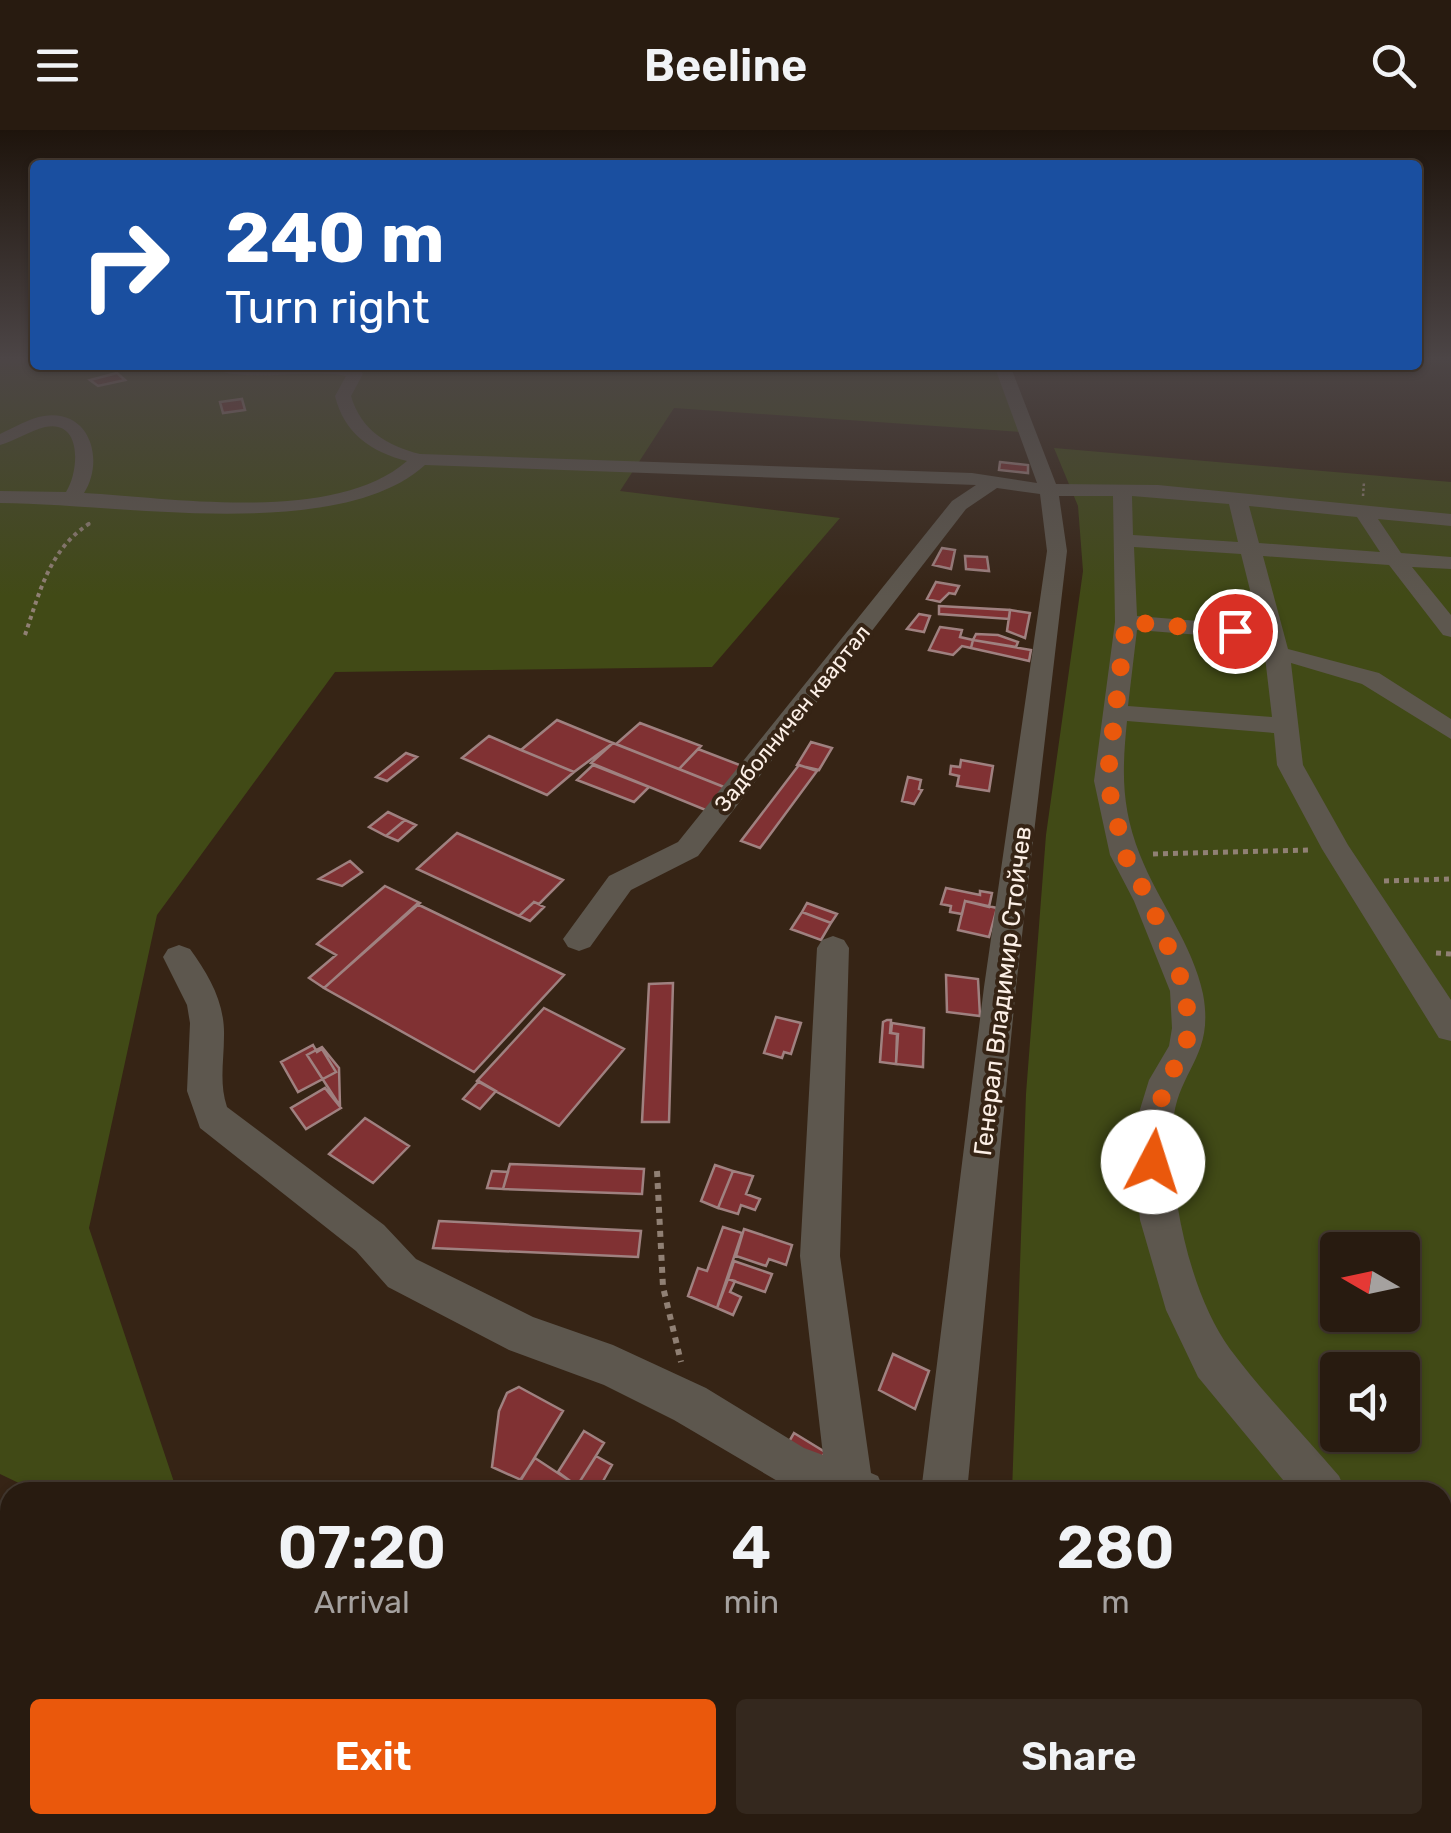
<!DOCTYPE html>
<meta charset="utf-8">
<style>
body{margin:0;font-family:Rubik,sans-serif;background:#34281e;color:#f1f3f6;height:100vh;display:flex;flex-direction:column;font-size:38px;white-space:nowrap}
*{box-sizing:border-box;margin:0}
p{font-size:32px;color:#a5a19f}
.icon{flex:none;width:55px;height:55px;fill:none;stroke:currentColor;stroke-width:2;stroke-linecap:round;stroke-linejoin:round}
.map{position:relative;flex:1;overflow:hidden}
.side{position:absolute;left:0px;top:1352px;width:1452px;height:352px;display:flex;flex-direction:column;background:#281b10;border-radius:30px 30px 0 0;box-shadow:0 2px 8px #0004,0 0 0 2px #443930}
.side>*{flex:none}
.hud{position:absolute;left:30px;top:30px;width:1392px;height:210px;border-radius:10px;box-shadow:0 2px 8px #0004,0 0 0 2px #443930;background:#1a4fa0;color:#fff;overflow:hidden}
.needle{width:65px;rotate:279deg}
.fabs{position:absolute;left:1320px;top:1102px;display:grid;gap:20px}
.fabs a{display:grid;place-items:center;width:100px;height:100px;border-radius:10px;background:#281b10;box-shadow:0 2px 8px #0004,0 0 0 2px #443930;font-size:50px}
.pin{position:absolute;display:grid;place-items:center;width:85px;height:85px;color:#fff;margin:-42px;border:5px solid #fff;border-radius:50%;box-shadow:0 2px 10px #0007}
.me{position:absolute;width:110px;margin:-55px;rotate:5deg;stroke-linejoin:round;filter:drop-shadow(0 0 8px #0008)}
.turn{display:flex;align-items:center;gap:35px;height:210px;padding:0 30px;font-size:45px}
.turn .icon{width:130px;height:130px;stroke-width:2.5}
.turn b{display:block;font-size:70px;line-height:85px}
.eta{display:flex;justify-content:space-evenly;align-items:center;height:170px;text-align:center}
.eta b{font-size:60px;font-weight:600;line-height:70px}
.primary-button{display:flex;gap:20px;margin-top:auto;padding:20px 30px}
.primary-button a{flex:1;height:115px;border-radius:10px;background:#ea580c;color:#fff;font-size:40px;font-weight:600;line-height:115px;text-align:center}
.primary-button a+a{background:#34281e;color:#f1f3f6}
header{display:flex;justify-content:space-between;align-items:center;height:130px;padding:0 30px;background:#281b10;font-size:45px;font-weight:600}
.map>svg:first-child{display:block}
.green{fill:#414a16;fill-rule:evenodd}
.building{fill:#803133;stroke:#9f8180;stroke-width:2.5}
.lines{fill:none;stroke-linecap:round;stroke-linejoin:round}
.path-far3{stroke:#908074;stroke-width:2.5;stroke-dasharray:2.5 2.5;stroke-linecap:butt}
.path-far2{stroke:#908074;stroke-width:4;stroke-dasharray:4 4;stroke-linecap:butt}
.path-far1{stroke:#908074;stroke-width:5;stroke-dasharray:5 5;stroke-linecap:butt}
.path{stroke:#908074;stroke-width:6;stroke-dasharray:6 6;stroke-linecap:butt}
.minor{fill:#5d574e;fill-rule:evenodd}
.route{stroke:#ea580c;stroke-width:18;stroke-dasharray:0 32.4}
.labels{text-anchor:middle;stroke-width:8;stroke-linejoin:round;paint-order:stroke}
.far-street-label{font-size:22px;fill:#fcefe6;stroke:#362415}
.street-label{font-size:25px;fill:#fcefe6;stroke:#362415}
</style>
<header><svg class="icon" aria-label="menu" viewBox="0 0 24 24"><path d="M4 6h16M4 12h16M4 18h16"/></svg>Beeline<svg class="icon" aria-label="search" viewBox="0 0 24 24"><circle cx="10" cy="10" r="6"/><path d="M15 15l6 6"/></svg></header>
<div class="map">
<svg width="1451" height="1703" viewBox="0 0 1451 1703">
<rect width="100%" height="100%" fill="#362415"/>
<!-- green -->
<path class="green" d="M0 228H35V235H1002L1021 302 674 278 620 361 840 388 712 537 335 542 157 785 89 1098 177 1361 25 1356 0 1344Z
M1054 318 1451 352V1703H1056L1054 1695H1442V1362H1012L1026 964 1046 705 1083 441 1078 376ZM1338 1120H1402V1185H1338ZM1338 1240H1402V1305H1338Z"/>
<!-- building -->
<path class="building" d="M117 243 125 250 98 256 90 250Z
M242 269 245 280 223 283 220 272Z
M1000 332 1028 335V343L999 340Z
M942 418 955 420 951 439 933 435Z
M965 426 987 427 989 441 966 439Z
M936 452 959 456 955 464 949 463 940 472 927 469Z
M939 476 1010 480 1009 489 939 484Z
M1010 480 1030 483 1025 508 1007 501Z
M919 484 930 486 924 502 907 499Z
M940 497 962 500 960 507 973 510 971 518 962 516 953 525 929 520Z
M976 504 998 505 1018 512 1016 517 973 510Z
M973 510 1031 520 1029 531 971 518Z
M557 590 613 613 574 642 521 620Z
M640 593 701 616 679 639 616 614Z
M489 606 521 620 574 642 547 665 462 628Z
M811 612 832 618 819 640 797 635Z
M613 613 729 659 708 681 591 633Z
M698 619 750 639 729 659 679 639Z
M406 623 417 627 387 651 376 647Z
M961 630 993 636 989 661 957 656 959 646 950 644 951 636 960 637Z
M593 635 649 657 634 672 577 650Z
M799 635 817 641 760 718 741 711Z
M908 647 921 650 919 659 922 660 914 674 902 671Z
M388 682 405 690 386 706 369 697Z
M405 690 416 695 398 711 386 706Z
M457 703 563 750 539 774 534 772 519 786 417 739Z
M350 731 362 742 342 756 319 749Z
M385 756 420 773 324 858 309 848 336 825 317 814Z
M946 758 980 765V761L992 763 989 777 965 771 962 784 950 782 951 776 941 774Z
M965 771 997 778 989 807 958 800Z
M534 772 544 777 530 791 519 786Z
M807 773 837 784 831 793 802 782Z
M417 774 564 845 474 942 324 858Z
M802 782 831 793 821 810 791 799Z
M946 845 978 849 980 886 947 882Z
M673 853 669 992H642L649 854Z
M544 878 624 919 559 996 477 951Z
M776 887 801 893 791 924 784 922 782 928 764 923Z
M887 890H891L890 903 897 904 896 934 880 932 883 892Z
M892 893 924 898 923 937 896 934 898 904 891 903Z
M313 915 317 922 322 919 336 942 298 962 281 932Z
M322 917 339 938 340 976 307 925Z
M479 951 496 961 480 979 463 969Z
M325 958 341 978 306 999 291 978Z
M365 988 409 1016 373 1053 329 1024Z
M510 1034 644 1039 642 1064 503 1059Z
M715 1035 733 1041 718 1078 701 1071Z
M492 1041 508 1042 503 1059 487 1058Z
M733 1041 753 1046 746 1064 760 1069 755 1080 741 1075 738 1084 718 1078Z
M439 1091 641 1101 638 1127 433 1118Z
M723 1097 742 1103 717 1178 688 1166 698 1138 707 1141Z
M744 1099 792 1115 786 1135 769 1129 766 1136 736 1126Z
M734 1131 772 1144 765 1162 728 1149Z
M728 1149 735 1151 730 1162 741 1167 733 1185 717 1178Z
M893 1224 929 1241 915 1279 879 1260Z
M519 1257 563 1281 521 1350 492 1337 499 1281 507 1263Z
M584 1301 604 1313 577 1356 558 1342Z
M794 1303 825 1322 815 1342 783 1322Z
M596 1326 612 1335 597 1362 568 1360 573 1353 577 1356Z
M535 1328 573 1353 567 1362H512Z"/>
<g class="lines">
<!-- path-far3 -->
<path class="path-far3" d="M1363 366 1364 352
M88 394 92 392"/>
<!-- path-far2 -->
<path class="path-far2" d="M25 505C40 461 50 417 92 392"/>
<!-- path-far1 -->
<path class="path-far1" d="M1153 724 1312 720
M1384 751 1451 749
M1436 823 1451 824"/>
<!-- path -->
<path class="path" d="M657 1041 663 1157 681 1232"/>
<!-- minor -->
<path class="minor" d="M206 235H338L361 241 363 244 351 266C361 300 387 316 420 324L972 343 1037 353 994 235H1010L1056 354 1158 355 1451 384V396L1378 389 1401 423 1451 427V439L1412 437 1451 485V507L1443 505 1389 435 1263 426 1288 519 1379 543 1451 589V609L1362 554 1291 533 1303 635 1348 715 1451 870V911L1439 908 1322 719 1277 635 1274 603 1127 591C1122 641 1121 677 1140 725 1158 771 1193 815 1203 864 1215 928 1177 940 1173 994 1168 1061 1190 1164 1230 1219 1263 1263 1303 1304 1339 1346L1346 1362H1293L1198 1247 1166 1180 1140 1090 1134 1032 1137 989 1149 950 1169 916 1172 898 1170 861 1134 771 1110 725 1094 651 1115 492 1113 366H1059L1067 421 1016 857 967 1362H921L984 857 1047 421 1040 364 997 358 966 379 698 726 631 760 590 817 579 821 568 817 563 809 609 746 678 712 952 371 976 355 425 335C338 414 113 373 0 373V361L66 362C79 342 83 289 45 297 29 301 15 311 0 315V304C13 298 30 288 44 286 90 279 105 330 84 363 174 368 335 394 407 331 371 322 344 303 335 266L346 246C307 237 237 256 206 235ZM1132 366 1229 374 1238 412 1133 405ZM1249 376 1357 387 1380 422 1259 413ZM1134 417 1241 424 1259 496 1137 486ZM1137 500 1263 510 1272 587 1128 576Z
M833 806 844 810 849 818 840 1126 871 1343 878 1346 885 1362H801L791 1359 674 1290 604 1255 509 1220 388 1157 356 1121 200 998 187 961 190 893 187 875 163 827 168 819 179 815 190 819C209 845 225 873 224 906 224 931 219 953 227 977L384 1095 416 1129 533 1187 613 1215 706 1258 804 1318 823 1325 800 1126 817 818 822 810Z
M1442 1442H1451V1549L1442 1546Z
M957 1695H1013L1015 1703H959Z"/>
</g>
<!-- sky -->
<linearGradient id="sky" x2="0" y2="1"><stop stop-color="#1e140c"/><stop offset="0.49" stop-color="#4c4546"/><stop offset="1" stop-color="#4c4546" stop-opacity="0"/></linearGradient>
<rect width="1451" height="467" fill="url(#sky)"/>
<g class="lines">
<!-- route -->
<path class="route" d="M1153 1032 1155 990 1167 950 1186 919 1188 898 1186 861 1150 772 1125 725 1107 651 1126 492 1235 501"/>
</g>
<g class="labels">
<!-- far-street labels -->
<g class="far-street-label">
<text transform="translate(792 588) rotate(-51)" y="8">Задболничен квартал</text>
</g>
<!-- street labels -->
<g class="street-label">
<text transform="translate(1002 861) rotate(-83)" y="9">Генерал Владимир Стойчев</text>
</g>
</g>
</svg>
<div class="fabs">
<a><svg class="needle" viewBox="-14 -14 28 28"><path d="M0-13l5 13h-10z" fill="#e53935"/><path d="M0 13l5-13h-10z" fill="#a5a19f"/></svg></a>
<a><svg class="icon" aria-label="sound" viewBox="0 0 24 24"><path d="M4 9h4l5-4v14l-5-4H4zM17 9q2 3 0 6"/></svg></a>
</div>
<div class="pin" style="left:1235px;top:501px;background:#d93025"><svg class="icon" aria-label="arrive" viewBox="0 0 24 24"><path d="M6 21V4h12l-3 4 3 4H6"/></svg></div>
<svg class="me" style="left:1153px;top:1032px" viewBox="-20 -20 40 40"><circle r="19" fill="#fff"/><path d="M0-13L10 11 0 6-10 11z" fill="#ea580c"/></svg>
<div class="hud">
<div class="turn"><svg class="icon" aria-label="right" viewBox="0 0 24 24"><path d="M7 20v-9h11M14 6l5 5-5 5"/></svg><div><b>240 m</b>Turn right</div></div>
</div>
<section class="side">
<div class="eta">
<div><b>07:20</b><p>Arrival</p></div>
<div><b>4</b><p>min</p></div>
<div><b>280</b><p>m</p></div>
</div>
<div class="primary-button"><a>Exit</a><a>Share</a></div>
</section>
</div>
